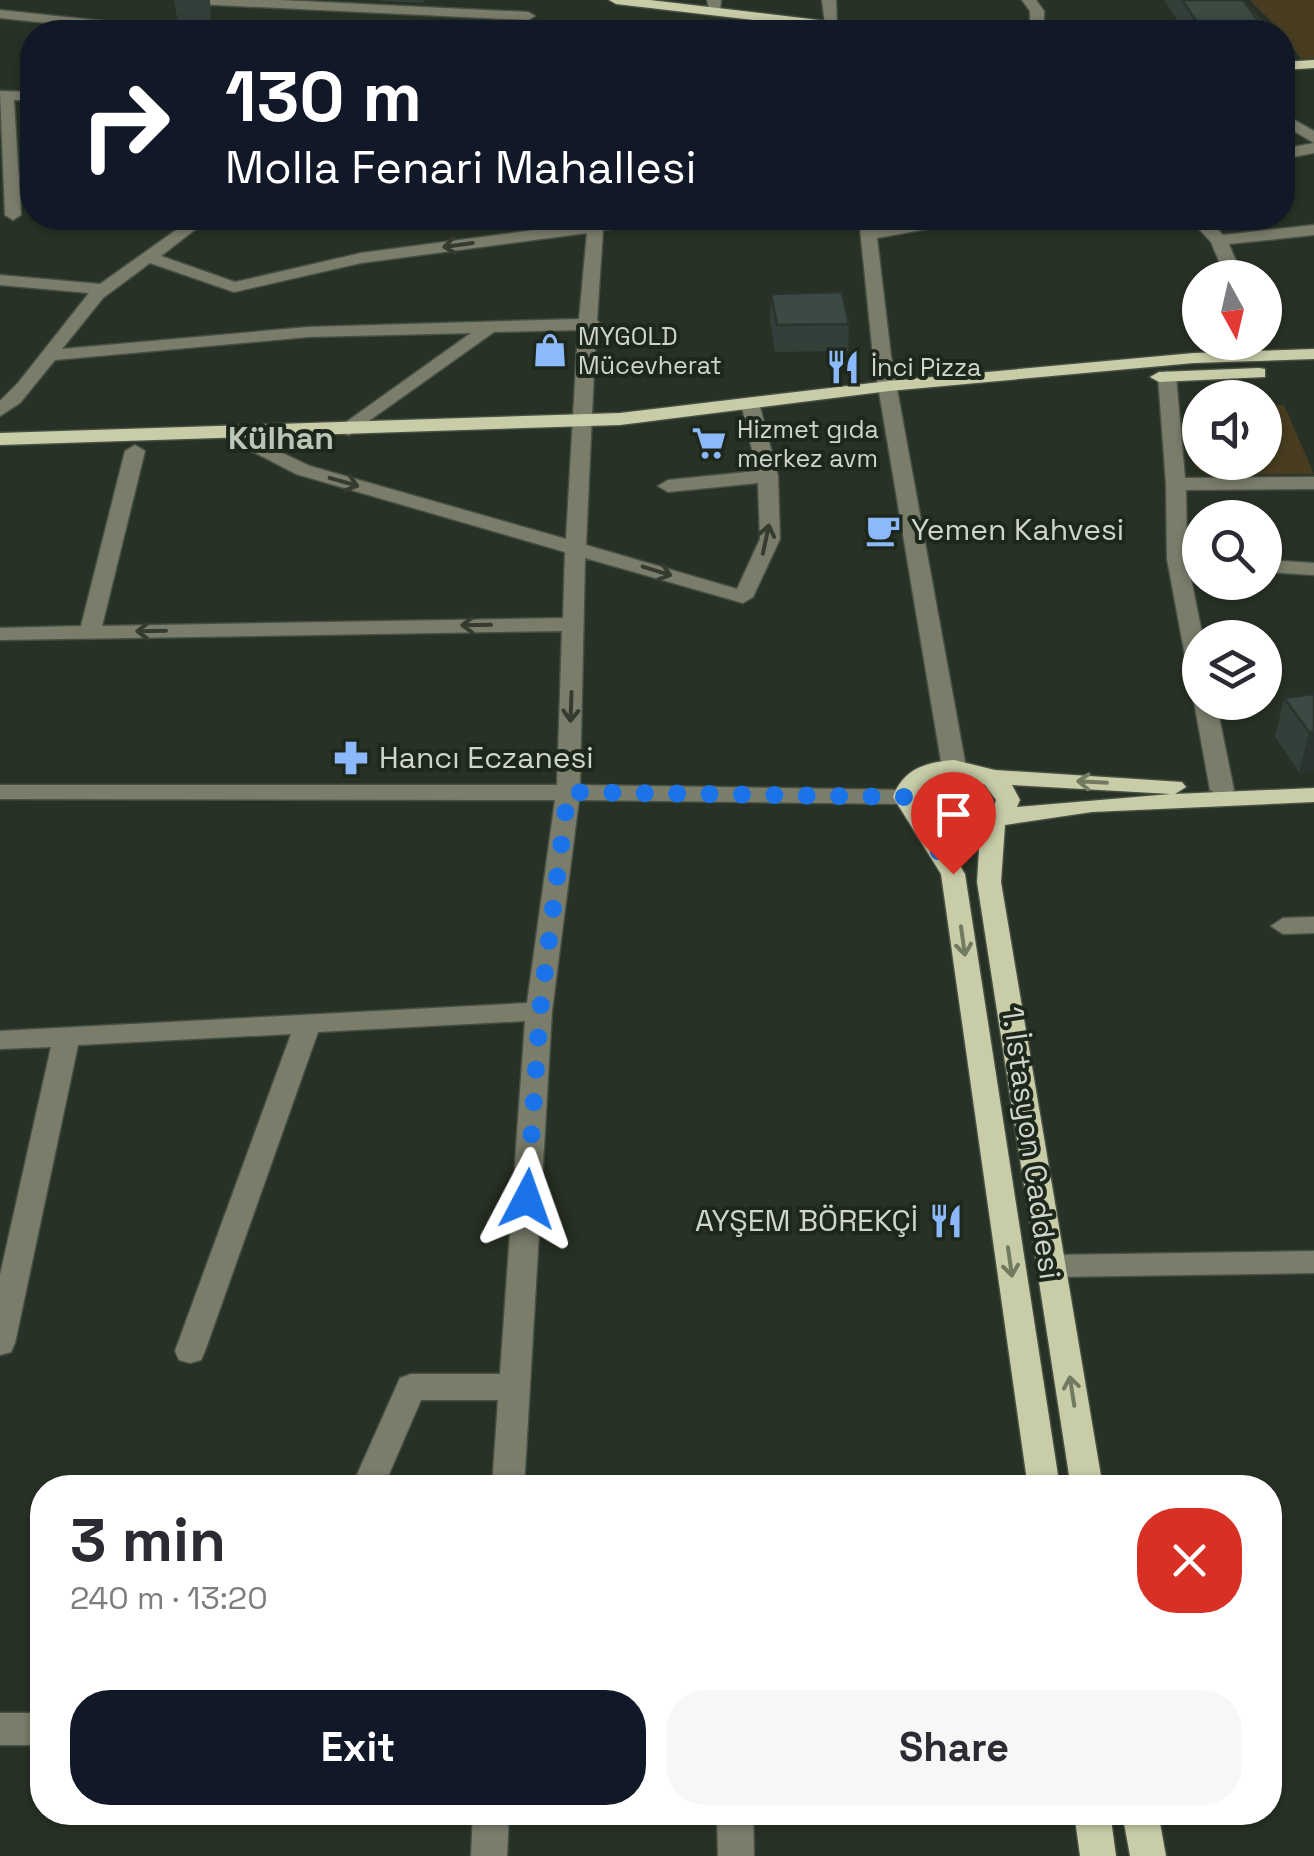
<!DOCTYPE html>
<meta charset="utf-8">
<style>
body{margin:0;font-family:"Space Grotesk",sans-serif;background:#f7f7f7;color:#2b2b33;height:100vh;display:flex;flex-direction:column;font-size:38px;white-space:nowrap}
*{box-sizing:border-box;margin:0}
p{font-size:32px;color:#7c7c81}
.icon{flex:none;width:55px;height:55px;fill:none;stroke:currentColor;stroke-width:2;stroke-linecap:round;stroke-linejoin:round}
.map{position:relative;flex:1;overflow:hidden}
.sheet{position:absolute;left:30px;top:1475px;width:1252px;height:350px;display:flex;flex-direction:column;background:#fff;border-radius:40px;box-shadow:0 2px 8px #0004}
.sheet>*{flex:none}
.hud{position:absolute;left:20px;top:20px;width:1275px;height:210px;border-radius:40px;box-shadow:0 2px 8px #0004;background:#111827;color:#fff;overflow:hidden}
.needle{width:65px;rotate:172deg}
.controls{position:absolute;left:1182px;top:260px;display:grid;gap:20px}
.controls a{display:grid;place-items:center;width:100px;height:100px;border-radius:50%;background:#fff;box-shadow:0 2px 8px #0004;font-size:50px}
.pin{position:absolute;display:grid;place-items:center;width:85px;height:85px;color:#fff;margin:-102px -42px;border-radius:50% 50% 50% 0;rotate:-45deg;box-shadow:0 0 10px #0007}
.pin .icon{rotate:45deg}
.me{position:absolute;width:110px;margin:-55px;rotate:4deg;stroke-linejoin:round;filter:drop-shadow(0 0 8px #0008)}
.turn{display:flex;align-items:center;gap:35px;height:210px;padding:0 40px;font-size:45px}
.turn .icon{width:130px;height:130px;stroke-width:2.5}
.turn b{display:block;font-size:70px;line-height:85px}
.round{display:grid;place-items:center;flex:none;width:105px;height:105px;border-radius:40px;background:#f7f7f7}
.headline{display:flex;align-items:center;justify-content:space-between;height:170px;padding:0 40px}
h1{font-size:60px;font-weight:600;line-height:75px}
.button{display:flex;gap:20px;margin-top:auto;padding:20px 40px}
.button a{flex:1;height:115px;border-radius:40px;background:#111827;color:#fff;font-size:40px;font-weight:600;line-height:115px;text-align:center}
.button a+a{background:#f7f7f7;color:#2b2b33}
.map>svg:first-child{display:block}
.green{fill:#483d20}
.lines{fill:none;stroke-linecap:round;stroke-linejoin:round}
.minor-casing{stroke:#464f43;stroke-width:3}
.major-casing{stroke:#464f43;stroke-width:3}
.minor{fill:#7b7d6b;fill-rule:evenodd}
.major{fill:#c8cda8;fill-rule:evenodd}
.wall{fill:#334039}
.shaded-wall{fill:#29342e}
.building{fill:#3b4a42;stroke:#29342e;stroke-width:2.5}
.oneway{stroke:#353c2f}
.oneway2{stroke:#737a62}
.route{stroke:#1a73e8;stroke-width:18;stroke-dasharray:0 32.4}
.labels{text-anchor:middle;stroke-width:8;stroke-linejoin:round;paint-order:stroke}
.far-poi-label{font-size:25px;fill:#cfd5cd;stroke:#1e271b;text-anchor:start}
.poi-label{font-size:30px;fill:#cfd5cd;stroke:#1e271b;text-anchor:start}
.street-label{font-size:30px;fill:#cfd5cd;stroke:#1e271b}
.far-district-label{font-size:32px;font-weight:bold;fill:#bac6b6;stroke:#1e271b}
</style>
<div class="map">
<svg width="1314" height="1856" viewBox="0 0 1314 1856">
<rect width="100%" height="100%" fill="#283125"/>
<!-- green -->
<path class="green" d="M1250 0H1314V58L1301 59 1282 32Z
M1265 405H1284L1314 474 1207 475 1195 467 1186 413 1200 408V462H1265Z
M952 779 974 781 994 799 990 812 962 821 932 811 925 797 927 791Z"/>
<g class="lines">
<!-- minor casing -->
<g class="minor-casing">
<path id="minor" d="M188 0H280L528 12 535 16 528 20 195 4Z
M707 0H721L720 13H710Z
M822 0H836L837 28 825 25Z
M1022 0H1036L1044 11V32H1030V11Z
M1227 0H1241L1269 32H1255Z
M0 10 168 28 175 32H134L0 18Z
M1282 52 1295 62V68L1282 65Z
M0 91 32 92V100H14L21 215 13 220 5 215Z
M1282 113 1314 131V143L1282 124Z
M1314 143V153L1282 159V149Z
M193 218H210L161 256 235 282 361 253 587 223 588 218H666L658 223 603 230 597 320 600 324 596 328 586 545 737 589 760 539 758 483 668 492 658 486 668 480 757 471 741 403 750 397 759 403 778 476 780 539 753 597 743 603 585 558 580 785 905 790 917 797 905 804 579 800 552 1011 524 1488H492L498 1400H421L383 1488H351L400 1378 411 1374H500L525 1021 318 1032 205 1351 201 1360 190 1363 179 1360 175 1351 291 1034 78 1045 15 1343 11 1352 0 1355V1275L51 1047 0 1049V1031L527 1003 555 800 0 799V785H557L562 631 0 640V628L81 626 125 451 135 445 145 451 102 626 563 618 565 552 296 474 244 447 254 441 261 443 310 466 566 539 578 330 494 332 349 435 342 433V425L471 333 308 337 55 360 20 403 0 416V401L18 383 89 293 0 285V275L100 284ZM587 233 579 319 308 327 62 349 103 298 150 263 234 292 361 263Z
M859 218H875L876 228 936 218H968L960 223 877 238 891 356 966 767 954 774 942 767 873 356Z
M1189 218H1206L1223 235 1314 225V235L1229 244 1243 278H1226L1211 242Z
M1167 371 1176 376 1185 478 1314 477V489L1186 490 1187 559 1203 638H1200V684L1189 677 1167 559 1166 484 1158 376Z
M1265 560 1314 563V575L1265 572Z
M1197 697 1200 702H1216L1234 790 1230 795 1222 797 1210 790 1194 702Z
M1314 917V933L1283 934 1271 926 1283 918Z
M1314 1251V1273L1051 1277 1041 1274 1036 1266 1041 1258 1051 1255Z
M0 1713H42V1745H0Z
M473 1812H509L507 1856H471Z
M717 1812H753L754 1856H718Z"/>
</g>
<!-- major casing -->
<g class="major-casing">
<path id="major" d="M609 0H650L886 28 893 32H855L616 4Z
M1314 60V68L1282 70V62Z
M1314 349V359L1194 363 889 391 620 425 0 445V433L620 413 889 381 1194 353Z
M1259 368 1265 369V377L1159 382 1150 377 1159 372Z
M954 760 995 770 1182 782 1186 787 1175 794 1314 788V802L1092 812 1005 825 1001 882 1103 1488H1071L977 882 980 834 942 836 965 874 1060 1488H1028L941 874 893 797C903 769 926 762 954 760ZM963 775 985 785 996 800 992 812C965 828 932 826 917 797 923 776 943 773 963 775ZM1012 785 1171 794 1017 807 1020 800Z
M1074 1812H1110L1116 1856H1080Z
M1122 1812H1158L1166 1856H1130Z"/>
</g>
<!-- minor -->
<use href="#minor" class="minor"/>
<!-- major -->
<use href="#major" class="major"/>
</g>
<!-- wall -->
<path class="wall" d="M174 0H210L211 22 178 24Z
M382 0H424V3L382 1Z
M1164 0H1243L1260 23 1258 32H1185Z
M771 294 849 324 848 351 775 352 770 321Z
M1314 694V770L1299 772 1275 737 1284 698Z"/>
<!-- shaded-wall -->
<path class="shaded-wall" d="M1309 732H1314V770L1299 772Z"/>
<!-- building -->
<path class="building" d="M1182 0H1243L1260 23 1199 25Z
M842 292 849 324 777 325 771 294Z
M1314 694V732H1309L1284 698Z"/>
<!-- one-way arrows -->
<defs><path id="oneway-shaft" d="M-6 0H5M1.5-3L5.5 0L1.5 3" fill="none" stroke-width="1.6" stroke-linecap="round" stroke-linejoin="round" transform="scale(2.5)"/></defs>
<g class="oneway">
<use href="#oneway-shaft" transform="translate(458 245) rotate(172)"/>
<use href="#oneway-shaft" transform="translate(344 482) rotate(16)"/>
<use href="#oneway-shaft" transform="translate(766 539) rotate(-78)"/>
<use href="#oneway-shaft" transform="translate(657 571) rotate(17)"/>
<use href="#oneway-shaft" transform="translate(476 625) rotate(179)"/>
<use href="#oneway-shaft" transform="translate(151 631) rotate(179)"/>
<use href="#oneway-shaft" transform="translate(571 707) rotate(92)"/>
</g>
<g class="oneway2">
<use href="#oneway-shaft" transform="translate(1092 782) rotate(-177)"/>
<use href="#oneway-shaft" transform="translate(963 941) rotate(82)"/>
<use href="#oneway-shaft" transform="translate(1010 1262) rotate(82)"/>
<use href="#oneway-shaft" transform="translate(1072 1391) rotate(-99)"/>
</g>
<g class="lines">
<!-- route -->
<path class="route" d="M527 1199 540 1011 568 792 905 797 953 874"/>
</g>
<!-- icons -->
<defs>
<g id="shop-bare" transform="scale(2.7)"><path d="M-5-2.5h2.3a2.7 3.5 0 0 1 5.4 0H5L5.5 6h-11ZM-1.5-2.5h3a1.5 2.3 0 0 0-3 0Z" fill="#8cb9fc" stroke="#1e271b" stroke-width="2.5" paint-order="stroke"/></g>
<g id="restaurant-bare" transform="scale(2.7)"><path d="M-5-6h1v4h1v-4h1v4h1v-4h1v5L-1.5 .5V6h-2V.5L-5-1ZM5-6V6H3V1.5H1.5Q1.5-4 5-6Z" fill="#8cb9fc" stroke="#1e271b" stroke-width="2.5" paint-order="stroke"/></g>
<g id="supermarket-bare" transform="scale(2.7)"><path d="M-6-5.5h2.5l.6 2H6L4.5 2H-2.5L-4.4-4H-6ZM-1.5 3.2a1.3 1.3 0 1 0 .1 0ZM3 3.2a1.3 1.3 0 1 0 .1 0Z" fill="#8cb9fc" stroke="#1e271b" stroke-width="2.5" paint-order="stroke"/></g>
<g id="cafe-bare" transform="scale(2.7)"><path d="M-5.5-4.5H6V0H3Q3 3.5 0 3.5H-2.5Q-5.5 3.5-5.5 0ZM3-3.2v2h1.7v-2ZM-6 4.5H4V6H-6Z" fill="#8cb9fc" stroke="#1e271b" stroke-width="2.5" paint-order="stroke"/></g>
<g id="pharmacy-bare" transform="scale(2.7)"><path d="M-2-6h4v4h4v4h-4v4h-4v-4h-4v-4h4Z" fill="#8cb9fc" stroke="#1e271b" stroke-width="2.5" paint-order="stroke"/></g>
</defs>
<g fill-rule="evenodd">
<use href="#shop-bare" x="550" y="350"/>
<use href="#restaurant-bare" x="843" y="367"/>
<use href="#supermarket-bare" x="709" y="443"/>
<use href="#cafe-bare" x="883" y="530"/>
<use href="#pharmacy-bare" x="351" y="758"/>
<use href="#restaurant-bare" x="946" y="1221"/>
</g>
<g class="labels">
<!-- far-poi labels -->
<g class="far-poi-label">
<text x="578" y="345">MYGOLD<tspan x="578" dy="29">Mücevherat</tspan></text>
<text x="871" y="376">İnci Pizza</text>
<text x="737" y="438">Hizmet gıda<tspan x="737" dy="29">merkez avm</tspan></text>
</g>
<!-- poi labels -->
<g class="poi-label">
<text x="911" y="540">Yemen Kahvesi</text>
<text x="379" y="768">Hancı Eczanesi</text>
<text x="918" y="1231" text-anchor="end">AYŞEM BÖREKÇİ</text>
</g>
<!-- street labels -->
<g class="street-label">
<text transform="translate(1031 1143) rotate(82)" y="10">1. İstasyon Caddesi</text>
</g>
<!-- far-district labels -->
<g class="far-district-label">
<text x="281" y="449">Külhan</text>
</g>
</g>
</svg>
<div class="controls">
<a><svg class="needle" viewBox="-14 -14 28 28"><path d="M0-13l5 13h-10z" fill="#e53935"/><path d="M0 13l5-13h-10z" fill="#7c7c81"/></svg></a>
<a><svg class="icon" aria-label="sound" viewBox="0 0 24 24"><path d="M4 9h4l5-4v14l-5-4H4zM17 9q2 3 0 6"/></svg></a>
<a><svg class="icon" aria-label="search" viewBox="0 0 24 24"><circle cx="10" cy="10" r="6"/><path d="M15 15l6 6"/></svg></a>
<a><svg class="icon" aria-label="layers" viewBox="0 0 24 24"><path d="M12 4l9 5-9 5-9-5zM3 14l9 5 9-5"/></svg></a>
</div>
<div class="pin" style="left:953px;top:874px;background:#d93025"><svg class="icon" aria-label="arrive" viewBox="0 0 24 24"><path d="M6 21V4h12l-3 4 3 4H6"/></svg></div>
<svg class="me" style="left:527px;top:1199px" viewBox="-20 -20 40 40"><path d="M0-17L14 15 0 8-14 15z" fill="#1a73e8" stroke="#fff" stroke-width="4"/></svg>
<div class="hud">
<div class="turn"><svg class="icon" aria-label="right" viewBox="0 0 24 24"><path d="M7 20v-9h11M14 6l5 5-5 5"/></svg><div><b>130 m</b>Molla Fenari Mahallesi</div></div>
</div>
<section class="sheet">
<div class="headline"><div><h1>3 min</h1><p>240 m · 13:20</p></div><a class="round" style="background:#d93025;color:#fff"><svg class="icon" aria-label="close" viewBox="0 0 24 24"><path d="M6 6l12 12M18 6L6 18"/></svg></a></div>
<div class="button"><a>Exit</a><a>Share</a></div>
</section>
</div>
